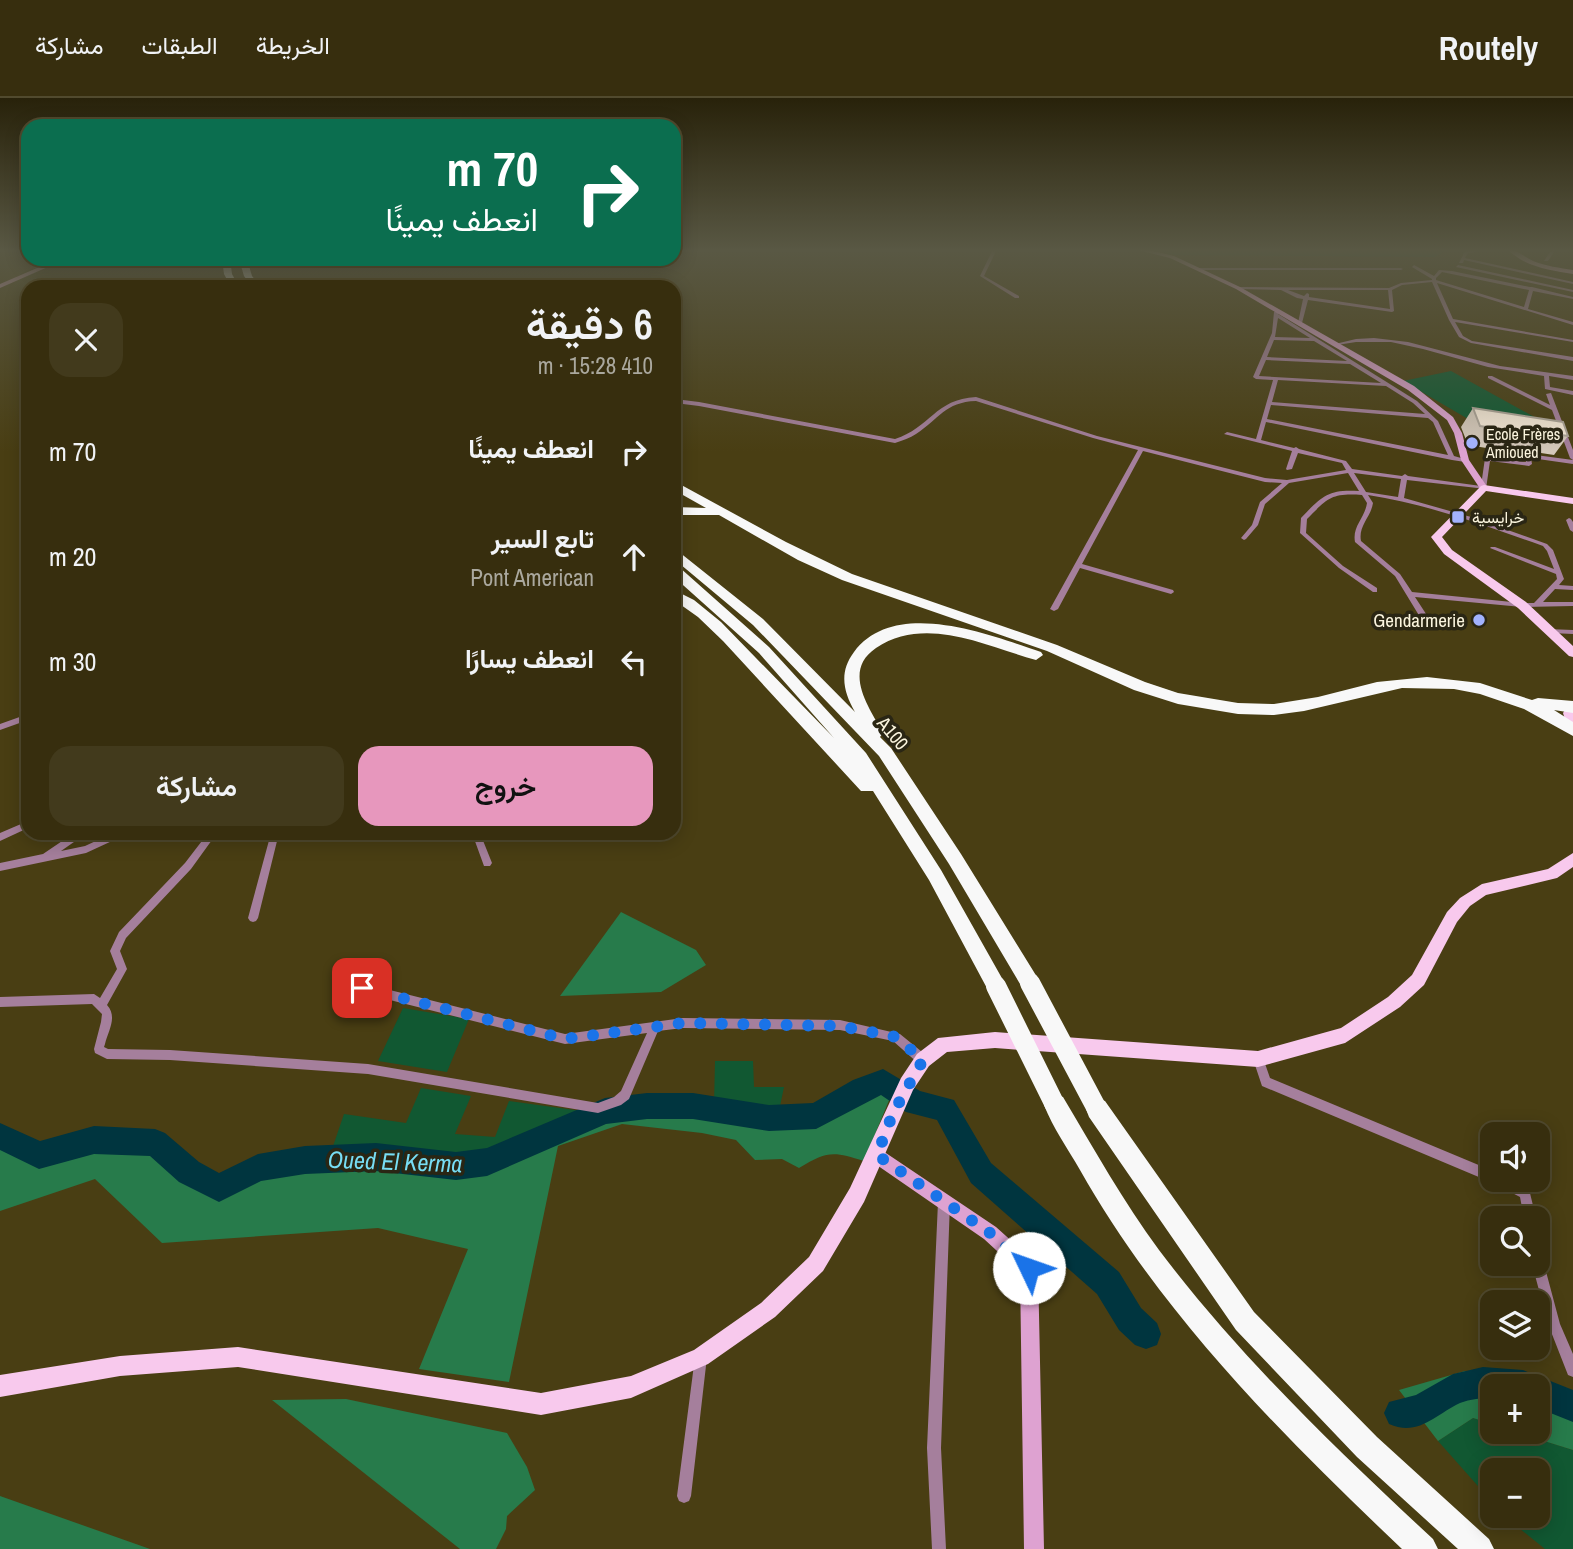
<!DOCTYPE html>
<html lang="ar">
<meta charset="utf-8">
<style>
body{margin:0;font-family:"Archivo Narrow",Vazirmatn,sans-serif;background:#423a1c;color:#f1f3f6;direction:rtl;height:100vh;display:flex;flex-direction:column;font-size:26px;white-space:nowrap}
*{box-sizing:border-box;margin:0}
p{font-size:23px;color:#aaa89e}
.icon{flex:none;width:38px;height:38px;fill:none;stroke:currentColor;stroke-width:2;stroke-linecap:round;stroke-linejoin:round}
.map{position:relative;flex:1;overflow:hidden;direction:ltr}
.details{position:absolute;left:21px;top:182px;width:660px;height:560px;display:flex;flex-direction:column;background:#372e0e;border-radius:21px;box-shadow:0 4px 18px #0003,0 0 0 2px #514a2e;direction:rtl}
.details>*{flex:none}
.top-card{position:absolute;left:21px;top:21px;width:660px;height:147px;border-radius:21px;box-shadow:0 4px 18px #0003,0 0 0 2px #514a2e;direction:rtl;background:#0b6e4f;color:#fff;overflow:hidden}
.controls{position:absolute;left:1480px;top:1024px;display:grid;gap:14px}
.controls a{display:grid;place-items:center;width:70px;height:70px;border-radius:14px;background:#372e0e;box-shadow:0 4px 18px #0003,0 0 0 2px #514a2e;font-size:35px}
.pin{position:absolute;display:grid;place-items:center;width:60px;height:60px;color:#fff;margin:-30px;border-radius:14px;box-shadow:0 4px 10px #0006}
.me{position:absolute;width:77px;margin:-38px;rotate:312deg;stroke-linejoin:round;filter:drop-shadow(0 0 5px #0008)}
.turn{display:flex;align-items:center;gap:24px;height:147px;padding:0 28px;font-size:32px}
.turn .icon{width:91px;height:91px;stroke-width:2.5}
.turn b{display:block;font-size:49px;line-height:60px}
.round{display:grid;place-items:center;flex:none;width:74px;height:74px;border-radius:21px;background:#423a1c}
.summary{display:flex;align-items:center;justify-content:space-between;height:119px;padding:0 28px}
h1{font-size:42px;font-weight:600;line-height:52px}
.cta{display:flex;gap:14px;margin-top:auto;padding:14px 28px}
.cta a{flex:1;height:80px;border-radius:21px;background:#e797bd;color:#111;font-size:28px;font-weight:600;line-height:80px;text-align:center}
.cta a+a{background:#423a1c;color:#f1f3f6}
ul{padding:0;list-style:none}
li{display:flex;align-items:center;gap:21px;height:105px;padding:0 28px}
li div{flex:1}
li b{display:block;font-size:26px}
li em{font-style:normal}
header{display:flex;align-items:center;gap:42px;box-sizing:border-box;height:98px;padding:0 35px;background:#372e0e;border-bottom:2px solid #514a2e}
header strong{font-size:33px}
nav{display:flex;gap:38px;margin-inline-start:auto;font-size:24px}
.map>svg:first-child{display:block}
.green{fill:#115832}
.forest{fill:#277b4b}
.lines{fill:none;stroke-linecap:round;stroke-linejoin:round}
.river{fill:#00353f;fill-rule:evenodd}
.street{fill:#a57f9c;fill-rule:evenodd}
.secondary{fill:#dea2d1;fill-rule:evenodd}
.primary{fill:#f8c9ed;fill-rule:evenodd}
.highway{fill:#f8f8f8;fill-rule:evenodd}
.highway-bridge{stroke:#f8f8f8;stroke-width:20}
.wall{fill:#d4c8ba}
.shaded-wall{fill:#aca397}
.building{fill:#f6e9d8;stroke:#aca397;stroke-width:2}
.route{stroke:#1a73e8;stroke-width:12;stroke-dasharray:0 21.6}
.poi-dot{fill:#a2b2fd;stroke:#2a2614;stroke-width:2.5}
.labels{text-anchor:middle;stroke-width:7;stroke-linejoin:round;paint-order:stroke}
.far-poi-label{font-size:16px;fill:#fbf5de;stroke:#2a2614;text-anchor:start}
.poi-label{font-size:19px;fill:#fbf5de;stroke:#2a2614;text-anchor:end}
.street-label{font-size:19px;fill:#fbf5de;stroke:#2a2614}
.near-water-label{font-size:24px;font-style:italic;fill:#77ddf4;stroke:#2a2614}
</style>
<header>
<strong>Routely</strong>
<nav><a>الخريطة</a><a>الطبقات</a><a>مشاركة</a></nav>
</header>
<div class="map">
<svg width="1573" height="1451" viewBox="0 0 1573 1451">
<rect width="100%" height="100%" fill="#493e13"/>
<!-- green -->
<path class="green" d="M1151 151H1449L1435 159 1174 157Z
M1451 273 1538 321 1487 332 1403 283Z
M403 910 469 921 447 974 378 963Z
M715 963H753L754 989H784L779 1013 714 1007Z
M421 990 471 998 455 1036 495 1039 509 1003 589 1014 489 1057 458 1063 377 1055 331 1054 344 1016 406 1025Z
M1473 1320 1493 1326V1334H1515L1573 1352V1451H1545L1504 1418H1538V1372H1493V1405L1438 1343Z"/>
<!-- forest -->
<path class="forest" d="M621 814 696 852 706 867 661 894 560 898Z
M882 992 892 995 864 1063C833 1053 827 1053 799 1070L782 1061 755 1062 736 1042 702 1035 622 1026 558 1048 509 1284 419 1271 468 1151 378 1130 162 1145 95 1081 0 1113V1038L39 1057 94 1042 155 1045 189 1074 219 1090 258 1070 305 1062 376 1059 456 1068 487 1064 605 1013 696 1015 774 1026 833 1020 860 999Z
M1465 1273 1544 1284 1573 1300V1352L1515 1334H1538V1288H1493V1326L1473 1320 1438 1343 1399 1292Z
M346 1301 507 1335 527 1369 535 1392 507 1418 506 1431 496 1451H460L272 1302Z
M0 1398 150 1451H0Z"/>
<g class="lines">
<!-- river -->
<path class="river" d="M883 971 920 993 954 1002 991 1065 1119 1174 1141 1210 1157 1225 1161 1236 1157 1247 1146 1251 1135 1247 1119 1232 1097 1196 971 1085 937 1022 906 1014 881 997 816 1031 769 1033 693 1021H647L606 1026 487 1078 456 1082 376 1073 305 1076 261 1083 219 1104 179 1084 150 1058 94 1056 39 1071 0 1052V1025L40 1043 94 1028 155 1031 165 1035 199 1064 219 1075 258 1056 305 1048 376 1045 456 1054 487 1050 605 1000 647 995H693L769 1007 813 1005 853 982Z
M1483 1269 1523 1272 1573 1292V1324L1538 1310V1288H1493V1300C1482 1300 1470 1301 1460 1305 1435 1317 1418 1339 1389 1326L1384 1315 1389 1304 1416 1297 1453 1276Z"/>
<!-- street -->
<path class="street" d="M993 151H997L984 178 1019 198V200H1015L980 178Z
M1552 151H1556L1548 163H1544Z
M1474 152 1475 154 1468 155 1465 160 1573 184V186L1464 162 1463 165H1459L1465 153Z
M1414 167 1434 178 1439 172 1452 173 1530 189H1532L1573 199V201L1533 193 1528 211 1573 224V227L1437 185 1453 221 1573 242V244L1455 224 1463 238 1472 243 1573 259V263L1471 245 1459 239 1449 222 1432 184 1402 187 1392 192 1394 213 1392 214 1308 202 1302 225 1300 226 1298 225 1303 201 1297 200 1281 192 1238 191 1236 190 1238 189 1389 190 1401 185 1432 182V181L1412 169ZM1442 174 1529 192 1524 209 1436 182V180ZM1288 192H1388L1390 211 1309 199V196L1307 195 1304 198Z
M1458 167 1573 192V194L1456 169Z
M1199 170H1401L1403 171 1401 172H1197Z
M1276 213 1278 214V216L1417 303 1438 323 1454 358 1468 362 1465 364 1452 362 1266 324 1261 342 1294 350 1296 349 1299 351 1346 363 1352 371 1402 378 1405 376 1408 378 1481 388 1485 360 1526 364 1525 358 1528 356 1573 362V366L1531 360 1532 366 1529 368 1490 363 1486 391 1407 382 1404 400 1471 419 1547 446 1553 452 1564 481 1559 487 1573 488V492L1555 491 1543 504H1573V508L1522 509 1415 499 1430 522 1426 524H1423L1395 478 1355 444C1352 428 1365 420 1367 405L1362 397C1331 395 1328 400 1307 421L1306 435 1343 468 1377 490V494H1373L1339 470 1300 435 1301 420C1322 398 1328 391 1359 393L1348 375 1289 385 1265 406 1258 427 1246 441 1244 442 1241 440 1252 427 1260 404 1282 385 1265 384 1143 353 1082 466 1173 492 1174 494 1171 496 1080 470 1058 511 1054 513 1050 511 1138 352 1093 340 976 303C945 304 939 321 916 336 910 340 903 342 895 345L699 308 683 306 674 309V305L683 302 699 304 895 341C930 330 935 301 976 299L1097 338 1265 380 1287 382 1346 372 1342 365 1298 355 1292 371 1287 372 1286 371 1292 353 1224 336 1227 334 1256 341 1273 282 1256 281 1253 279 1272 235 1274 214ZM1278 220 1310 240 1275 239ZM1274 242 1314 243 1347 263 1267 259ZM1266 262 1350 266 1381 285 1259 278ZM1278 282 1386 288 1413 305 1425 316 1272 304ZM1271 307 1428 320 1433 324 1448 357 1267 321ZM1354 375 1401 381 1398 399 1366 394ZM1368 397C1428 406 1486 428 1543 448L1547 453 1554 471 1495 449H1491L1490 450 1556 476 1557 481 1534 505H1522L1412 494 1400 476 1361 443C1358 428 1371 419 1373 405Z
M1374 240 1408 244 1500 268 1573 278V282L1549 278 1550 289 1573 293V297L1545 291 1544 278 1488 269 1423 251 1391 244H1356L1337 247 1335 246 1356 241Z
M1488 278H1492L1550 307 1546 296 1551 295 1573 352V362L1570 360 1552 312 1488 280Z
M1569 420 1571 421 1573 424V434L1570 432 1566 422Z
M1548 531 1573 532V536L1551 535H1548Z
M28 616V622L0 632V626Z
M28 723V730L0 743V735Z
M74 735H85L84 737 61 753 85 748 113 735H126L125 737 86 755 0 773V765L43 756Z
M208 735H217L191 771 126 840 120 853 127 871 107 907C118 919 108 933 105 946L104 949 108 951 170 952 368 966 598 1005 614 999 621 993 647 935 565 946 362 895 358 893 357 890 358 887 362 885 565 936 683 920 840 922 900 936 927 958 928 962 927 966 923 967 919 966 893 943 840 932 683 930 658 933 629 1001 621 1007 598 1015 368 976 170 962 107 961 95 955 94 951 101 924 102 916 92 906 0 909V899L94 896 100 900 117 871 110 853 119 834 185 765Z
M271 735H279L258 820 256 823 253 824 250 823 248 820Z
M325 735H333L329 744H323L322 741Z
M472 735H480L492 765 490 768H484Z
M1258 956 1262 957 1270 980 1493 1073V1082H1510L1529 1091 1536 1120H1524L1520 1099 1493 1085 1262 988 1253 961 1254 957Z
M944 1098 948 1100 950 1104 941 1350 946 1451H932L927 1350 938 1104 940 1100Z
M1538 1160 1542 1162 1544 1166 1560 1226 1573 1256V1279L1568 1277 1548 1226 1532 1166H1538Z
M701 1253 706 1254 707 1259 691 1398 689 1403 684 1405 679 1403 677 1398 695 1259 696 1254Z"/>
<!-- secondary -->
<path class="secondary" d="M1134 151H1144L1174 158 1240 189 1414 288 1453 319 1462 335 1469 362 1488 390 1481 392 1461 362 1454 335 1447 322 1408 292 1236 191 1170 160Z
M1507 151C1517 151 1524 159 1533 163 1546 168 1560 170 1573 172V176C1550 172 1525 169 1507 151Z
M58 161H66L0 190V186Z
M877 1049 996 1129 1035 1164 1038 1170 1044 1451H1024L1020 1174 984 1141 871 1063 869 1057 871 1051Z"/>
<!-- primary -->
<path class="primary" d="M1484 387 1573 400V406L1486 393 1442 439 1452 452 1526 504 1573 548V559L1569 558 1518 510 1444 456 1431 439 1481 388Z
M1573 605V633L1568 631 1563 615 1569 606Z
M1573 755V769L1557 780 1486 797 1470 808 1457 824 1424 887 1400 909 1345 945 1258 969 995 950 947 954 929 968 913 992 864 1104 823 1173 775 1219 708 1266 631 1300 541 1317 238 1269 120 1278 0 1299V1277L120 1258 238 1249 541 1295 631 1278 694 1252 761 1205 809 1159 850 1090 901 980 917 956 938 940 995 934 1258 953 1341 930 1388 899 1412 877 1447 814 1460 800 1482 786 1548 771Z"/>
<!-- highway -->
<path class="highway" d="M222 161H230L232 176 239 189H231L224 176Z
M239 161H247L252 178 261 189H252L244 178Z
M674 383 786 444 852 476 1057 547 1145 584 1178 595 1238 605 1274 606 1318 599 1377 584 1427 579 1480 585 1532 602 1538 600 1573 603V615L1554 612 1573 624V638L1524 611 1480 596 1454 591 1402 590 1304 613 1274 617 1238 616 1178 606 1134 592 1047 553 842 482 798 462 719 417H674V409L706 410 674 392Z
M674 450 763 521 855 614C843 593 839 574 854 554 895 499 990 537 1041 554L1043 557 1036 562C985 548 926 517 876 550 842 573 869 609 883 635L880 639 891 650 961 756 1037 879 1040 885 1037 891 1030 894 1023 891 949 766 879 658 753 527 674 461Z
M674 468 679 469 769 549 866 655 941 772 1003 882 1006 888 1003 894 996 897 989 894 929 782 873 693H861L723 543 698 519 674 502V492L694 502 721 524 834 640 759 555 674 479Z
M1055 996 1063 999C1094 1051 1123 1103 1159 1152 1239 1258 1336 1351 1433 1441L1438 1451H1402C1282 1337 1162 1217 1080 1072 1068 1051 1053 1030 1044 1007L1047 999Z
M1097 1000 1105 1003 1254 1214 1377 1339 1489 1441 1494 1451H1458L1357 1359 1236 1232 1089 1019 1086 1011 1089 1003Z"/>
<!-- highway-bridge -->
<path class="highway-bridge" d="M1030 885 1097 1011
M996 888 1055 1007"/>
</g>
<!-- wall -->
<path class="wall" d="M1473 310 1568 338 1554 357 1528 353 1523 356 1468 347 1461 329Z"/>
<!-- shaded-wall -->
<path class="shaded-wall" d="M1542 334 1528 353 1523 356 1537 337Z"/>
<!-- building -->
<path class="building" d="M1473 310 1563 324 1568 338 1542 334 1537 337 1480 328Z"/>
<!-- sky -->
<linearGradient id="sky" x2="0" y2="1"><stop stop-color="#28220a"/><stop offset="0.43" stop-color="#595844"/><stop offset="1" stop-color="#595844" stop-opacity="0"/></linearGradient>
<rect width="1573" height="354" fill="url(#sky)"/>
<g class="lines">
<!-- route -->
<path class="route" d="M362 890 565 941 683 925 840 928 896 939 923 962 893 1015 877 1057 990 1135 1029 1170"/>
</g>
<!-- markers -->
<g class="poi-dot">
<circle cx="1472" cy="345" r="7"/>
<rect x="1451" y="412" width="14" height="14" rx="3.5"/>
<circle cx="1479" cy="522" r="7"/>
</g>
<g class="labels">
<!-- far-poi labels -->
<g class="far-poi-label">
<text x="1486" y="342">Ecole Frères<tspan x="1486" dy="18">Amioued</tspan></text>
<text x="1472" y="425">خرايسية</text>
</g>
<!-- poi labels -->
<g class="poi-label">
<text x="1465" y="529">Gendarmerie</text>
</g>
<!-- street labels -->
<g class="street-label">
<text transform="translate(893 635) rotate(50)" y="7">A100</text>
</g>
<!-- near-water labels -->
<g class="near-water-label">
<text transform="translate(395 1064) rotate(2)" y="8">Oued El Kerma</text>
</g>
</g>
</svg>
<div class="controls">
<a><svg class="icon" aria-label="sound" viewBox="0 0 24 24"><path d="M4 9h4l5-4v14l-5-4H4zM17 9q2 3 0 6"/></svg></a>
<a><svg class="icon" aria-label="search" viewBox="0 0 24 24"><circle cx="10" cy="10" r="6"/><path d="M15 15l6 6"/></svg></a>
<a><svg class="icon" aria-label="layers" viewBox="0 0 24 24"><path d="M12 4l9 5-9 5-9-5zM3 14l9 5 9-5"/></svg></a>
<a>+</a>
<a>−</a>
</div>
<div class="pin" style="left:362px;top:890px;background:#d93025"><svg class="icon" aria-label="arrive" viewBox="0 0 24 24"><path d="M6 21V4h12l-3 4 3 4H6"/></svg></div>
<svg class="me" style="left:1029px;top:1170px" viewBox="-20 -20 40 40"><circle r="19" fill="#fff"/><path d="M0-13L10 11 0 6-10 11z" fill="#1a73e8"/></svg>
<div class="top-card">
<div class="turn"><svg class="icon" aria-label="right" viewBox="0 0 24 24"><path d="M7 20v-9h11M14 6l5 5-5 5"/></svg><div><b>70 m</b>انعطف يمينًا</div></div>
</div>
<section class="details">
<div class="summary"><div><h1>6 دقيقة</h1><p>410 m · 15:28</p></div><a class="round"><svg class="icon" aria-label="close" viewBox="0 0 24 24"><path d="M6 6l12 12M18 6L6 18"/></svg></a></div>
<ul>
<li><svg class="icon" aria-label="right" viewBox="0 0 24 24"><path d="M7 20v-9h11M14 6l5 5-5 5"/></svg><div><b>انعطف يمينًا</b></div><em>70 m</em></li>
<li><svg class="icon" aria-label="ahead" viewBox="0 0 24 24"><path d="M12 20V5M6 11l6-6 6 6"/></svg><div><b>تابع السير</b><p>Pont American</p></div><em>20 m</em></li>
<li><svg class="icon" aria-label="left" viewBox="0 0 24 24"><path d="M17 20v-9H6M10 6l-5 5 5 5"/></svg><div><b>انعطف يسارًا</b></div><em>30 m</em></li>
</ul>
<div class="cta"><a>خروج</a><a>مشاركة</a></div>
</section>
</div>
